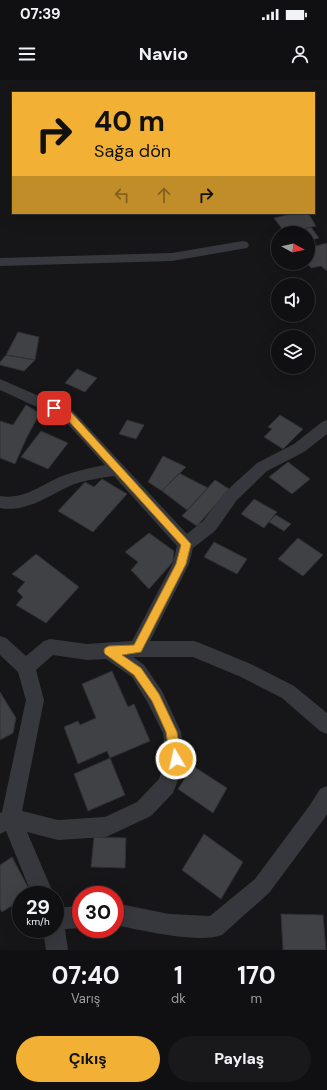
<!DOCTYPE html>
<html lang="tr">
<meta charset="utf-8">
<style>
body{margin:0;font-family:"DM Sans",sans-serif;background:#19191b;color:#f1f3f6;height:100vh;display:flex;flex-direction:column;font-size:15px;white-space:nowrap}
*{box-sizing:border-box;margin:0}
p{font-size:13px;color:#9c9d9f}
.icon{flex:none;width:22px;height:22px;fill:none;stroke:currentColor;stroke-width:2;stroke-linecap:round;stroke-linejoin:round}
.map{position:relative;height:870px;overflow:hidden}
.side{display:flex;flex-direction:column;background:#101012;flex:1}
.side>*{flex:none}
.guide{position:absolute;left:12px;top:12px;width:303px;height:122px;border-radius:0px;box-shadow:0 4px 16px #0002,0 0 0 1px #303032;background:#f2b134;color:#111;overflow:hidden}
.needle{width:26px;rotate:98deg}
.fabs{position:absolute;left:271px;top:146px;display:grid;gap:8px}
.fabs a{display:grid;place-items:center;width:44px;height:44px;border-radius:50%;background:#101012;box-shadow:0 4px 16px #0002,0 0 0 1px #303032;font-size:20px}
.speed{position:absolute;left:12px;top:806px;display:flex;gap:8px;font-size:20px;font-weight:700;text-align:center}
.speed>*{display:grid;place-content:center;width:52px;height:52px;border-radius:50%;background:#101012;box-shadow:0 4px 16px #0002,0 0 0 1px #303032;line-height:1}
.speed small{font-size:10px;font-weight:400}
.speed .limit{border:6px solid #d22;background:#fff;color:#111}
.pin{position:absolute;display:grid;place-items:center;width:34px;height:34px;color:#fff;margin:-17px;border-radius:8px;box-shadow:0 2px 6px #0006}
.me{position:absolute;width:44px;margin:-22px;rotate:351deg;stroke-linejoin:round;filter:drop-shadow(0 0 3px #0008)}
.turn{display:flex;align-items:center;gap:14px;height:84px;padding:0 16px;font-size:18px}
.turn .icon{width:52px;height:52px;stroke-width:2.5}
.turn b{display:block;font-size:28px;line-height:34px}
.lanes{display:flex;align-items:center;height:38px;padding:0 16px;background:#0003;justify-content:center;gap:20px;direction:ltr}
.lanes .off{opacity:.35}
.eta{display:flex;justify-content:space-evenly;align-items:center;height:68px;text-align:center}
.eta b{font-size:24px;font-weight:700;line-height:28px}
.action{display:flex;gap:8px;margin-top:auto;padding:8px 16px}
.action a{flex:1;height:46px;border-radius:24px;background:#f2b134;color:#111;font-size:16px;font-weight:700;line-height:46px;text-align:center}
.action a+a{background:#19191b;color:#f1f3f6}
.status{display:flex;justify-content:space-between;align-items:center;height:28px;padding:0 20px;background:#101012;direction:ltr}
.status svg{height:11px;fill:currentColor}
header{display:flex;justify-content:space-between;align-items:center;height:52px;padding:0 16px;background:#101012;font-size:18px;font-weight:700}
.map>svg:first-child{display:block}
.building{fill:#404145;stroke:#303034}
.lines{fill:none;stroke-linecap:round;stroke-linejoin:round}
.street{fill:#37383d;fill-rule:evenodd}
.route{fill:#f2b134;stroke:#9d7322}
</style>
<div class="status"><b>07:39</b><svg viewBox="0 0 49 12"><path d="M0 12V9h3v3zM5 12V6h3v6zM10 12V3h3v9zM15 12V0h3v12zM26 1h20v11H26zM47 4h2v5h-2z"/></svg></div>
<header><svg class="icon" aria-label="menu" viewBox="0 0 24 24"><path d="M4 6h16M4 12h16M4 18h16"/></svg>Navio<svg class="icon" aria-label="person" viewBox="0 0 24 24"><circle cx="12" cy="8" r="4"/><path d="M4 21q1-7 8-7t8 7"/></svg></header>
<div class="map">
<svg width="327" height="870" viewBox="0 0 327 870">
<rect width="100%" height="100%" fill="#161618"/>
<!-- building -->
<path class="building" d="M296 133H308L316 146 285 153 274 138Z
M311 147 319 158 308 161V153H290Z
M327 163V191L321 186 311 188 307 183 308 168Z
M18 252 39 257 35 280 6 275Z
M6 275 35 280 24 291 0 285V282Z
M77 289 97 298 85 312 65 303Z
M26 325 40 333 27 357 15 384 0 378V341L13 345Z
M280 335 303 349 283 369 264 357 272 349 268 347Z
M127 340 144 345 136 359 119 354Z
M41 351 68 363 48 389 21 377Z
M163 376 186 387 162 411 148 402Z
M288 382 310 399 292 414 269 397Z
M179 393 208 408 187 430 162 411Z
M102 399 127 414 93 452 58 431 85 402 94 407Z
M215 400 229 409 197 446 182 436Z
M254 419 277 432 264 448 241 434Z
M276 435 291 444 284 451 269 442Z
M149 453 174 471 173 482 149 509 131 490 138 482 125 472Z
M298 458 323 475 303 496 278 479Z
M214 462 247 479 237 494 204 477Z
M36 474 79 507 46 543 16 525 23 517 17 511 25 502 12 494Z
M112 591 128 627 134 624 150 661 110 678 107 671 78 684 64 647 78 641 80 645 96 638 82 604Z
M0 612 16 638 13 653 0 660Z
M110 678 125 715 88 731 74 694Z
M193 686 227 708 213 733 178 709Z
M204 754 243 782 221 819 182 790Z
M94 757 126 758 125 788 91 787Z
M12 777 31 813 28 815H21V820L2 832 0 829V785Z
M281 834 323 835 326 870H283Z"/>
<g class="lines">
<!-- street -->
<path class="street" d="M243 161 247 162 249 165 247 168 172 181 0 186V178L172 173Z
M0 299 73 331 187 454 203 441 225 412 257 383 294 364 322 342 327 340V354L304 372 267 391 237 420 215 451 193 468 189 484 150 561H194L200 563 253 585 294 606 327 633V654L320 651 282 618 241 597 193 577H133L144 585 162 611 181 652 186 679 173 713 151 736 106 757 58 760 27 752 54 815H32L6 751 0 754V733L2 732 26 620 18 592 0 575V556L6 558 26 576 44 561 50 559 87 564 132 561 173 483 177 466 114 396C100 398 85 400 72 405 49 415 27 433 0 428V416C24 420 41 405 62 396 76 391 90 388 105 385L63 339 0 310ZM53 575 87 580 106 579 132 597 148 623 163 653 166 679 159 699 137 722 105 737 58 740 22 731 44 620 36 590Z
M327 706V734L324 739 269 813 222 855C198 864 141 850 115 845V823L169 834 210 836 255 799 310 725 320 709Z
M81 826V848L65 849 68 870H46L43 849H55V828Z"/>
</g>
<!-- route -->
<path class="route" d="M54 325 71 332 191 464 186 484 141 572 122 575 141 588 159 614 177 652 181 679 180 683 176 685 172 683 170 679 166 652 152 621 134 595 105 574 104 571 105 568 109 566 134 565 176 484 181 465 65 337 51 331 50 328 51 326Z"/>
</svg>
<div class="fabs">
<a><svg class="needle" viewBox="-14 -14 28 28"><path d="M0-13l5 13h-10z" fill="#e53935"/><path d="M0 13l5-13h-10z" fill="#9c9d9f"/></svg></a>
<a><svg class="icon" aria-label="sound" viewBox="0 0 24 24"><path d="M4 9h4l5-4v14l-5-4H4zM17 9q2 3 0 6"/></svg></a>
<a><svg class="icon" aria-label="layers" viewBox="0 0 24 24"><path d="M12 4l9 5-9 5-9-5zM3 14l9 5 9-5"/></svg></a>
</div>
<div class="speed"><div>29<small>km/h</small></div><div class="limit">30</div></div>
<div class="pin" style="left:54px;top:328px;background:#d93025"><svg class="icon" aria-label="arrive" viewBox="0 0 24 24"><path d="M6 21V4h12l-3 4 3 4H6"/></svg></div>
<svg class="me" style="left:176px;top:679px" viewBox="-20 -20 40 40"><circle r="17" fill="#f2b134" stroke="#fff" stroke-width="3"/><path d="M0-11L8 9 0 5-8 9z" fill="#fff"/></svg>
<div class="guide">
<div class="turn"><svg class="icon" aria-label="right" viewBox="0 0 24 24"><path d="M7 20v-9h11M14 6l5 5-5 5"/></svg><div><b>40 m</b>Sağa dön</div></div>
<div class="lanes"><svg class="icon off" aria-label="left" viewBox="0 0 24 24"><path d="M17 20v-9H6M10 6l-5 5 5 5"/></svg><svg class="icon off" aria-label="ahead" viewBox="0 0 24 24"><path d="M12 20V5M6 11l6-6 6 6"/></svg><svg class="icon" aria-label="right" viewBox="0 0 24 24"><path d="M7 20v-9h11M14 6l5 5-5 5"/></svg></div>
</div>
</div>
<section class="side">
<div class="eta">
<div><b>07:40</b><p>Varış</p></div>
<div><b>1</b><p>dk</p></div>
<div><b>170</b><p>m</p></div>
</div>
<div class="action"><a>Çıkış</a><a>Paylaş</a></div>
</section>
